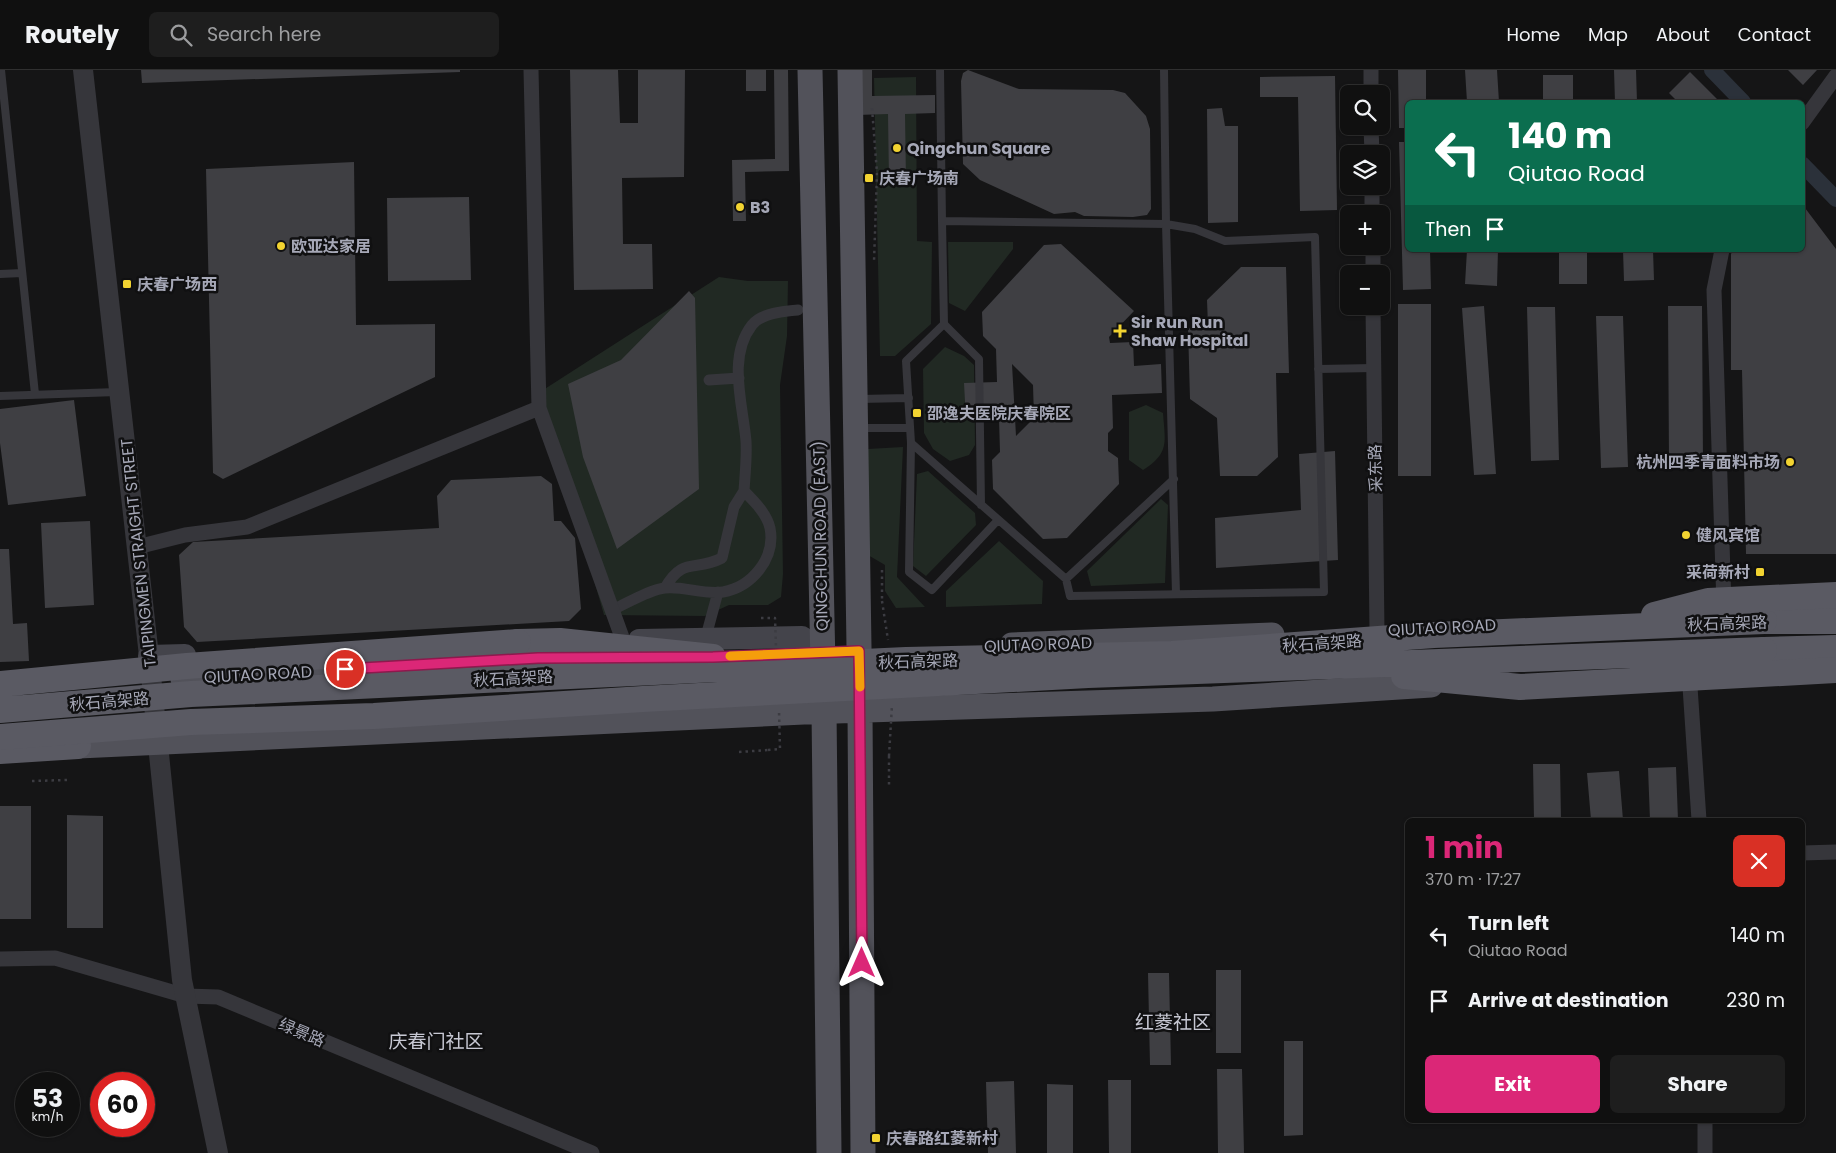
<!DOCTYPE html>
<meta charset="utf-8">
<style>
body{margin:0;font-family:Poppins,"Noto Sans SC",sans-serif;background:#1e1e1e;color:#f1f3f6;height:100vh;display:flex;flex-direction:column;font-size:19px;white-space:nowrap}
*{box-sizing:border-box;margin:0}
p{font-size:16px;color:#9c9d9f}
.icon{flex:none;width:28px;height:28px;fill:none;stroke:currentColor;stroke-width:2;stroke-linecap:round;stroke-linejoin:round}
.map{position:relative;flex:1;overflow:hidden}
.side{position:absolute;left:1405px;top:748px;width:400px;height:305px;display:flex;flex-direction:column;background:#101010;border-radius:8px;box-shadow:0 1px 4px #0004,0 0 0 1px #303030}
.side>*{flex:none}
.hud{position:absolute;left:1405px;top:30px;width:400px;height:152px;border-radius:8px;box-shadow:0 1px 4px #0004,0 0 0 1px #303030;background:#0b6e4f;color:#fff;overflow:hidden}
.tools{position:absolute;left:1340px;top:15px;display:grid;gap:10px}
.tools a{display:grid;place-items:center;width:50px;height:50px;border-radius:8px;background:#101010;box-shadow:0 1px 4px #0004,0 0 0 1px #303030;font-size:25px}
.speed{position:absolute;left:15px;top:1002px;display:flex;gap:10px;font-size:25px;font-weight:700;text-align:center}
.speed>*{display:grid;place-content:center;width:65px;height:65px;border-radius:50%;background:#101010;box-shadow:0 1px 4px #0004,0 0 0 1px #303030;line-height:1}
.speed small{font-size:12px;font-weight:400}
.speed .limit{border:8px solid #d22;background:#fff;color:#111}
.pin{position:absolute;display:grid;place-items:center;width:42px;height:42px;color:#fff;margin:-21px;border:2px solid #fff;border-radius:50%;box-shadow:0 1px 5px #0007}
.me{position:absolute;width:55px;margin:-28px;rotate:0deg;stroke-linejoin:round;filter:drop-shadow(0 0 4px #0008)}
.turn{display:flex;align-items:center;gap:18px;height:105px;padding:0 20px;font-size:22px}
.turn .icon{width:65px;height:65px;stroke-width:2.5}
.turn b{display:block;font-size:35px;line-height:42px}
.then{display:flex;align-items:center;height:48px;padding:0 20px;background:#0003;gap:10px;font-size:19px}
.round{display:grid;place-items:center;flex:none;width:52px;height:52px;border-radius:8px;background:#1e1e1e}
.headline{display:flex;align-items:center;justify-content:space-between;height:85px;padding:0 20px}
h1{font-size:30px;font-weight:700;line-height:38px;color:#db2777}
.cta{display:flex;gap:10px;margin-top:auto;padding:10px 20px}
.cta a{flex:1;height:58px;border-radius:8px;background:#db2777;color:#fff;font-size:20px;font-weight:700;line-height:58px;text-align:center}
.cta a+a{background:#1e1e1e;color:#f1f3f6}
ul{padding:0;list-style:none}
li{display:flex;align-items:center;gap:15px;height:65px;padding:0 20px}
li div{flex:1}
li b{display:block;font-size:19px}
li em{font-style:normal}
header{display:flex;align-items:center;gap:30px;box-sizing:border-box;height:70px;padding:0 25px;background:#101010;border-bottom:1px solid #303030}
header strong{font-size:24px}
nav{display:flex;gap:28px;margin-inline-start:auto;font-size:18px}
.search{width:350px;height:45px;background:#1e1e1e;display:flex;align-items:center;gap:12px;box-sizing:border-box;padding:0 18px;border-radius:8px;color:#9c9d9f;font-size:19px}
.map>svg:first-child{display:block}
.green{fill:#212923}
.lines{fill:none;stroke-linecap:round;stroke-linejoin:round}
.canal{stroke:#2b313a;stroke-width:16}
.building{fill:#3f3f43;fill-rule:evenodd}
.path{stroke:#3c3c42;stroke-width:2.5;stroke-dasharray:2.5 4;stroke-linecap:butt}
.service{stroke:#36363b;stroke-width:8}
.pedestrian{stroke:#36363b;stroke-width:11}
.minor{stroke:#36363b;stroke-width:15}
.tertiary{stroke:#36363b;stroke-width:20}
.secondary{stroke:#44444b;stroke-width:22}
.primary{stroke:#52525a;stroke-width:25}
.trunk{stroke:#5a5a63;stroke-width:26}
.path-bridge{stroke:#3c3c42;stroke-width:2.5;stroke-dasharray:2.5 4;stroke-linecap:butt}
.trunk-bridge{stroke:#5a5a63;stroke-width:26}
.route-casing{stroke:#8e194d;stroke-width:12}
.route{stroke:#db2777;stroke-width:9}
.slow{stroke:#f59e0b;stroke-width:9}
.poi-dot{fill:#f2d331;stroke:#101011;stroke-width:2}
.labels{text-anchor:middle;stroke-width:5;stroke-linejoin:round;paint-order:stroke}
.poi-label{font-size:16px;font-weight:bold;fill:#a6a8b7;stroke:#101011;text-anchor:start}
.street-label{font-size:16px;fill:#a6a8b7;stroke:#101011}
.quarter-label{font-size:19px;fill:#c7c8d3;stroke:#101011}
</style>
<header>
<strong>Routely</strong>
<div class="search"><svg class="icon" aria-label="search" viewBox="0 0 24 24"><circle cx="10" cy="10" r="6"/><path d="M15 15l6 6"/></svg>Search here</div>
<nav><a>Home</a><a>Map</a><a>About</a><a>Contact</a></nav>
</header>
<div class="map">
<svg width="1836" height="1083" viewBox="0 0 1836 1083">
<rect width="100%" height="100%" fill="#151516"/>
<!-- green -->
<path class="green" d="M916 7 917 171 932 172 931 254 895 286H880L874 8Z
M948 172H1013V179L965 241 949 233Z
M719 207 748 211H788L787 266 780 315 783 504 781 527 768 535H729L705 546 604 545 540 322Z
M945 277 964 286 974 295 975 375 969 385 950 391 933 379 924 363 923 299Z
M1146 335 1163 343C1165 372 1170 383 1143 400L1129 390V342Z
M903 377 897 507 925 537 896 538 885 521V495L868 485V379Z
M928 401 975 443 976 455 926 506 913 496 917 404Z
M1161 429 1168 435 1165 513 1091 516 1087 501Z
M999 471 1043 511 1042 534 946 537V521Z"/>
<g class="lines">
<!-- canal -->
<path class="canal" d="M1712 0 1743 32
M1802 94 1836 129"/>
</g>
<!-- building -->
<path class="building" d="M141 0H460V2L142 13Z
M570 0H618L620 53H638V0H685L684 107 622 108 623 174H652L653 219 574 220Z
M746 0H766V21H746Z
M774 0H788L789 101 745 102 746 151H733L732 90 775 89Z
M857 0H872V26L935 25V43L905 44 906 111H889L888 44 857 45Z
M968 0 1019 19 1113 20 1125 23 1146 46 1150 59 1151 139 1147 145 1133 147 1084 146 1075 142 1054 144 980 110 963 94 961 11 963 3Z
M1398 0H1426V32H1408V58H1399Z
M1465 0H1497L1499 32H1467Z
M1614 0H1636L1637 32H1615Z
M1788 0H1817L1803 15Z
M1690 2 1720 32H1678L1669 23Z
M1543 5H1573V32H1543Z
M1335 6 1337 140 1300 141 1298 27H1260V7Z
M1222 38 1225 56H1238V152L1208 153 1207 39Z
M1399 72H1408V180H1430L1431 219 1403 220Z
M354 92 356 255 435 254V307L223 409 213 403 206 99Z
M469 127 471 210 388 211 387 128Z
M1802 134 1836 179V484H1746L1742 300H1731V184L1733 180H1802Z
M1061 174 1134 241 1109 267 1110 273 1133 272 1134 296 1161 294 1162 323 1112 325 1113 358 1108 363V381L1118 388 1119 414 1067 468 1043 469 993 419 992 390 1000 382 999 348 966 350 964 313 997 312 996 279 983 266 982 242 1044 175ZM1012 294 1033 315 1034 348 1016 366Z
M1467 180H1498L1497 216 1465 214Z
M1559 180H1587V214H1559Z
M1623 180H1653L1654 210 1624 211Z
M1241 197H1286L1289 303H1276L1278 387 1257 406H1220L1217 348 1190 329 1188 258 1208 256 1207 230Z
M689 221 695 228 699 419 617 479 583 387 568 314 621 290Z
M1398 234H1431V406H1398Z
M1484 236 1496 404 1474 405 1462 238Z
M1668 236H1702L1703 393H1669Z
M1527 237H1555L1559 390 1531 391Z
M1596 246H1623L1628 397 1601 398Z
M74 330 86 426 8 435 0 373V339Z
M1335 381 1338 490 1216 498 1215 448 1301 440 1299 384Z
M541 406 552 414 554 451H561L575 468 581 539 569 551 197 572 184 557 179 485 193 472 439 458 437 426 451 410Z
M90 451 94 535 45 538 41 453Z
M0 479H9L13 554 27 553 29 591 0 592Z
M1533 694H1560L1561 750H1534Z
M1676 697 1678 750H1650L1648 698Z
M1619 701 1623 750H1591L1587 703Z
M0 736H31V849H0Z
M67 745 103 746V858H67Z
M1216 900H1241V983H1216Z
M1148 903H1169L1171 995H1150Z
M1284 971H1303V1065L1284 1066Z
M1217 999H1242L1244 1083H1218Z
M1108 1010H1131V1083H1109Z
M1014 1011 1016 1083H988L986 1012Z
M1047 1014 1073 1015V1083H1047Z"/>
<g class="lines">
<!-- path -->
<path class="path" d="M872 38 877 103 874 192
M882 500V531
M739 682 768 680
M889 686V716
M32 711 67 710"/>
<!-- service -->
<path class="service" d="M1 0 35 324
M940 0 942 151
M1164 0 1166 154 1176 524
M0 204 22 203
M944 254 979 289 981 435
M1318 299 1374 298
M0 326 117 322
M859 329 909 328
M860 358H910
M911 373 909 502 932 520 998 450
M1066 509 1070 526 1324 522 1315 167 1225 171 1195 159 1166 154 942 151 944 254 906 291 911 373 1066 509 1174 409"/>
<!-- pedestrian -->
<path class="pedestrian" d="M709 310 739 308
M665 518C683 486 695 502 722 488L734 437 744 421
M612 540C628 533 648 520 665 518 684 516 704 525 723 522 751 517 776 489 770 458 767 444 754 431 744 421 745 405 747 387 746 371 743 335 727 287 752 255 761 243 785 241 798 240
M708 559 718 522"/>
<!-- minor -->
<path class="minor" d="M531 0 539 338 623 570
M1371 0V24
M1802 53 1836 6
M1371 56 1372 84
M1372 116V144
M1373 176V204
M1722 180 1714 220 1724 536
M1373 236 1377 561
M137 477 185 465 247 457 539 338
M1689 602 1699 750
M1802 783 1836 782
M0 889 55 888 186 926 218 927 592 1083
M1705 1050V1083"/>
<!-- tertiary -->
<path class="tertiary" d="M83 0 149 586 182 910 218 1083"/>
<!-- secondary -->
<path class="secondary" d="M639 570 802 567 823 583
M149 586 185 585"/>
<!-- primary -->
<path class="primary" d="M810 0 824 641 829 1083
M850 0 860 641 863 1083
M1012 575 1272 565
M183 609 538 588 625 587
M57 677 804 642 1213 629 1431 615"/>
<!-- trunk -->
<path class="trunk" d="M1764 551H1836
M518 572 560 571 713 587
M1764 580 1836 578
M0 681 78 676"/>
<!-- path-bridge -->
<path class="path-bridge" d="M882 531 888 570
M761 548H775L776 576
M768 680 780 679 779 641
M889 686 892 635"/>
<!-- trunk-bridge -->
<path class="trunk-bridge" d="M1654 545 1708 531 1836 525
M1404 606 1520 617 1836 600
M0 614 187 596 518 572
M0 640 191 624 906 590 1172 584 1434 565 1764 551
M0 667 191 652 374 646 643 629 1088 605 1764 580"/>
</g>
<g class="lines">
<!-- route casing -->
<g class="route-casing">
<path id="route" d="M345 599 538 588 713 587 859 581 862 893"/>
</g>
<!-- route -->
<use href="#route" class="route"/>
<!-- slow -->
<path class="slow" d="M730 586 859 581 860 617"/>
</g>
<!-- markers -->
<g class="poi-dot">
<circle cx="897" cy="78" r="5"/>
<rect x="864" y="103" width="10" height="10" rx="2.5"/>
<circle cx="740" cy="137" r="5"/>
<circle cx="281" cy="176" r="5"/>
<rect x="122" y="209" width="10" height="10" rx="2.5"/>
<path d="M1117.5 253.5h5v5h5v5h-5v5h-5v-5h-5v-5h5z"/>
<rect x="912" y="338" width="10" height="10" rx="2.5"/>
<circle cx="1790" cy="392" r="5"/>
<circle cx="1686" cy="465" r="5"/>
<rect x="1755" y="497" width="10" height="10" rx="2.5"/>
<rect x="871" y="1063" width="10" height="10" rx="2.5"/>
</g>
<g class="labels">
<!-- poi labels -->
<g class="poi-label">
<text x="907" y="84">Qingchun Square</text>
<text x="879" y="114">庆春广场南</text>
<text x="750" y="143">B3</text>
<text x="291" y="182">欧亚达家居</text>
<text x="137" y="220">庆春广场西</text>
<text x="1131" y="258">Sir Run Run<tspan x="1131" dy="18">Shaw Hospital</tspan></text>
<text x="927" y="349">邵逸夫医院庆春院区</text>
<text x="1780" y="398" text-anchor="end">杭州四季青面料市场</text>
<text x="1696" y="471">健风宾馆</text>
<text x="1750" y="508" text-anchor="end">采荷新村</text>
<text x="886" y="1074">庆春路红菱新村</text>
</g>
<!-- street labels -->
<g class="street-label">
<text transform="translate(1375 398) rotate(-91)" y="6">采东路</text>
<text transform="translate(820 466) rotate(-91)" y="6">QINGCHUN ROAD (EAST)</text>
<text transform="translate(138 483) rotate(-96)" y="6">TAIPINGMEN STRAIGHT STREET</text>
<text transform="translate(1727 553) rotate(-2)" y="6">秋石高架路</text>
<text transform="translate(1442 557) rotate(-3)" y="6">QIUTAO ROAD</text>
<text transform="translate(1322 573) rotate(-4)" y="6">秋石高架路</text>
<text transform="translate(1038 574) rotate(-2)" y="6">QIUTAO ROAD</text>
<text transform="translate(918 591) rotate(-2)" y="6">秋石高架路</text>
<text transform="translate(258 604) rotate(-3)" y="6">QIUTAO ROAD</text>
<text transform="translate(513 608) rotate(-3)" y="6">秋石高架路</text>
<text transform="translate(109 631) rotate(-5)" y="6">秋石高架路</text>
<text transform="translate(302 962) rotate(23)" y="6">绿景路</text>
</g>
<!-- quarter labels -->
<g class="quarter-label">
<text x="1173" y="959">红菱社区</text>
<text x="436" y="978">庆春门社区</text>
</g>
</g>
</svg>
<div class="tools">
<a><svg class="icon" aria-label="search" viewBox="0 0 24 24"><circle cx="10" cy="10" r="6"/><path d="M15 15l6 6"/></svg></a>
<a><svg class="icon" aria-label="layers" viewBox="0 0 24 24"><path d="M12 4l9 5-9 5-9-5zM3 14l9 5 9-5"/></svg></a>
<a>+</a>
<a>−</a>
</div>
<div class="speed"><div>53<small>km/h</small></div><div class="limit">60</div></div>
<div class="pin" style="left:345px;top:599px;background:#d93025"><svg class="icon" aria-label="arrive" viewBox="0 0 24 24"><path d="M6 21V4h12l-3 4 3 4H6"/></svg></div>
<svg class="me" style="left:862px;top:893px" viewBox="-20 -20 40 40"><path d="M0-17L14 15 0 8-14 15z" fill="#db2777" stroke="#fff" stroke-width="4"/></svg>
<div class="hud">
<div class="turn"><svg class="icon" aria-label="left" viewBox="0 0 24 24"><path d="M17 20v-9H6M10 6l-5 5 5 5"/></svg><div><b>140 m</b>Qiutao Road</div></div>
<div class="then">Then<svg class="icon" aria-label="arrive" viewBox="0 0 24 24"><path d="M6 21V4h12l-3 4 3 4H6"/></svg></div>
</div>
<section class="side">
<div class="headline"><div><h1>1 min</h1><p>370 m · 17:27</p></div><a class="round" style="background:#d93025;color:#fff"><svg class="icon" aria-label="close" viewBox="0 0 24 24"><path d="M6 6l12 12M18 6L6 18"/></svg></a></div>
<ul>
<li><svg class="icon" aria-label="left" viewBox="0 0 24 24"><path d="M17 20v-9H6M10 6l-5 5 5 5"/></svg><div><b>Turn left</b><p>Qiutao Road</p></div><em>140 m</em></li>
<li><svg class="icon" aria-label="arrive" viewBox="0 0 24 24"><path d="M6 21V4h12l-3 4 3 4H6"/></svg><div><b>Arrive at destination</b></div><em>230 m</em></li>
</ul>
<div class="cta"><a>Exit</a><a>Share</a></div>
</section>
</div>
